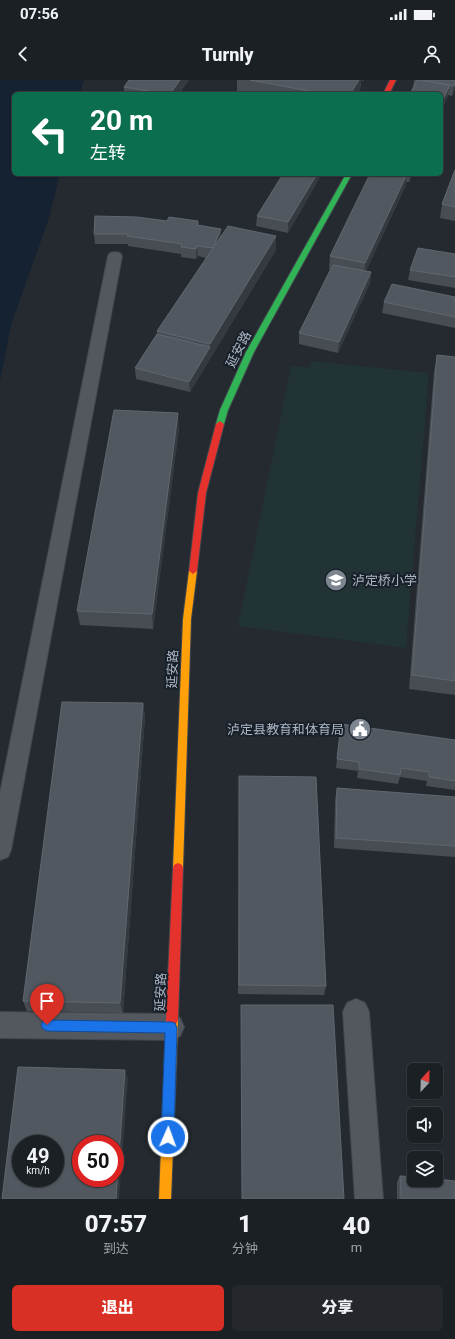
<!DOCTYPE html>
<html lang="zh">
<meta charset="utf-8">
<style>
body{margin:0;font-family:Roboto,"Noto Sans SC",sans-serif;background:#24282c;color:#f1f3f6;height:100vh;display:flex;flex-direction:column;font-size:15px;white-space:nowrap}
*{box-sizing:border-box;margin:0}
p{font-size:13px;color:#a0a3a6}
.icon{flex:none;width:22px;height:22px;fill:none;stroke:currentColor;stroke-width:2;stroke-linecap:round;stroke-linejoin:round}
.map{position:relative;height:1119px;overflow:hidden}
.details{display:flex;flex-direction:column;background:#1b2024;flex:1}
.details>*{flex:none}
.banner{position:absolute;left:12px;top:12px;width:431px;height:84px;border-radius:6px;box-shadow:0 1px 3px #0004,0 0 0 1px #393e41;background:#0b6e4f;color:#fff;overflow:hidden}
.needle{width:26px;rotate:22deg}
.fabs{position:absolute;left:407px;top:983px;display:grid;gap:8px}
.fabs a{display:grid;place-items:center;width:36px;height:36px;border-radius:6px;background:#1b2024;box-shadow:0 1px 3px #0004,0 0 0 1px #393e41;font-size:20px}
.speed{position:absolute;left:12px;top:1055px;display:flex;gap:8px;font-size:20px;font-weight:700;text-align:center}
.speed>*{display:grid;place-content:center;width:52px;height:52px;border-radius:50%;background:#1b2024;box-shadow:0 1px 3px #0004,0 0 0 1px #393e41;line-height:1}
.speed small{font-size:10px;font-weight:400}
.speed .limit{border:6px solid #d22;background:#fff;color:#111}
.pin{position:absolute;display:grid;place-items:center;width:34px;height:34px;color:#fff;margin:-41px -17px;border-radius:50% 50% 50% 0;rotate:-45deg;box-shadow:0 0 4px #0007}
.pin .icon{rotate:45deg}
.me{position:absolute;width:44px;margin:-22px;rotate:2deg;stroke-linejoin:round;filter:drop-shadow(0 0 3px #0008)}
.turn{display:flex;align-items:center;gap:14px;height:84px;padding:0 12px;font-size:18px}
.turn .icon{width:52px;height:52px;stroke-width:2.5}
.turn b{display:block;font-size:28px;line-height:34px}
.eta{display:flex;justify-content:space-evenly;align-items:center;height:68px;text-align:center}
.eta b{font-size:24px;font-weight:800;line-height:28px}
.cta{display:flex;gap:8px;margin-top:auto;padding:8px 12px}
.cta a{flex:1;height:46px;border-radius:6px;background:#d93025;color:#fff;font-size:16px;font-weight:800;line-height:46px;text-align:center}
.cta a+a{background:#24282c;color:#f1f3f6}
.status{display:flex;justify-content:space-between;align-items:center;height:28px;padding:0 20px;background:#1b2024;direction:ltr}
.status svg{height:11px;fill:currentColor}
header{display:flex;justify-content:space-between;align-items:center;height:52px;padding:0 12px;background:#1b2024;font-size:18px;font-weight:800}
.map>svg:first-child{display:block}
.green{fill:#213335}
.water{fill:#152232}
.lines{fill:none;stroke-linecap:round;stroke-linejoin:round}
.lane-casing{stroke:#41464d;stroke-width:2}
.fast-casing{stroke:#41464d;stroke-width:2}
.slow-casing{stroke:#41464d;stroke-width:2}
.jam-casing{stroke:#41464d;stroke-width:2}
.lane{fill:#53585f;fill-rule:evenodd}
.fast{fill:#30b455;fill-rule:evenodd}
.slow{fill:#ff9f0a;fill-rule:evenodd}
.jam{fill:#e5322d;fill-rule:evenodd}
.wall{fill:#474d53}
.shaded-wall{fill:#343a40}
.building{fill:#52585f;stroke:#60676f;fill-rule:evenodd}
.route{fill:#1a73e8;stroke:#114b97}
.labels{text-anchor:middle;stroke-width:4;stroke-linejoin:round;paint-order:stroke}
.street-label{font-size:13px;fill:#acb6c3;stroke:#18202a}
.poi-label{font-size:13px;fill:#acb6c3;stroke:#18202a;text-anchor:start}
</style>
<div class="status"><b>07:56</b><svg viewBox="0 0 49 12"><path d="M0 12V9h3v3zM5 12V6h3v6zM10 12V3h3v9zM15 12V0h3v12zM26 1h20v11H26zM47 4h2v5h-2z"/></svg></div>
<header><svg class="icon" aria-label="back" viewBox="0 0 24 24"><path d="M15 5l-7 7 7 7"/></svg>Turnly<svg class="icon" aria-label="person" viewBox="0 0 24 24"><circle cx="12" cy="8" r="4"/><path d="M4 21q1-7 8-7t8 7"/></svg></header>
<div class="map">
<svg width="455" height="1119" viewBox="0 0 455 1119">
<rect width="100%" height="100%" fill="#242a30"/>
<!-- green -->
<path class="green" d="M312 281 429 293 406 568 238 546 291 286 310 288Z"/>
<!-- water -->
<path class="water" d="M0 0H84L80 14H14V94H60L50 135 11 245 0 301Z"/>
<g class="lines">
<!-- lane casing -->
<g class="lane-casing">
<path id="lane" d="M115 172 120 173 122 176 11 770 8 777 0 780V713L108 176 110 173Z
M356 919 365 923 369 932 383 1119H355L343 932 347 923Z
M0 932 171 934 180 938 184 947 180 956 171 960 0 958Z"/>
</g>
<!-- fast casing -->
<g class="fast-casing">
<path id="fast" d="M346 94H352L254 272 228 330 224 344 220 347 217 346 216 344 220 330 246 272Z"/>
</g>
<!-- slow casing -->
<g class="slow-casing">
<path id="slow" d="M193 488 197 491 191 539 183 788 182 791 178 793 174 791 173 788 183 539 189 491Z
M172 934 176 936 178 940 171 1119H159L166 940 168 936Z"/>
</g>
<!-- jam casing -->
<g class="jam-casing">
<path id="jam" d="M390 0H396L389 14H383Z
M220 341 224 344 206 413 197 491 193 494 189 491 198 413 216 344Z
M178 783 182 785 183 788 178 940 176 944 172 946 168 944 166 940 173 788 174 785Z"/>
</g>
<!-- lane -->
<use href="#lane" class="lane"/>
<!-- fast -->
<use href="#fast" class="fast"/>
<!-- slow -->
<use href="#slow" class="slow"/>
<!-- jam -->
<use href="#jam" class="jam"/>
</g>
<!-- wall -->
<path class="wall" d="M129 0H189L179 14H124V7Z
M237 0H364L363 1 361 0 360 11 358 14H246L237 12Z
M414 0H455V9L452 16 448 15 447 18 441 32V14L413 8Z
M455 90V141L440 138 442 124Z
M370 94H413L409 102H406V105L366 191 371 192 370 203 338 273 299 264V253L330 189H329L330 176Z
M320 97 288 153 256 146 257 136Z
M167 141H198L199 146 221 155 276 170 190 312 136 299 135 288 157 254V251L206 178 198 176 196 179 181 177V174L128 166V164H95L94 154Z
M455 174V208L408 200 410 190Z
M455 217V248L382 233 384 222Z
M437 275 455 277V615L409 609 434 291Z
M179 348 153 549 80 545 77 531Z
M143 623 145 637 123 933 27 931 23 921Z
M340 653 455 660V710L426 706 427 701 400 697 398 704 357 698 358 691 336 688Z
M239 696 326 906 324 915 238 914Z
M337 708 455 717V777L334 768 335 720Z
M400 1096 455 1119H397V1102Z"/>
<!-- shaded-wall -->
<path class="shaded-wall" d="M180 0H189L179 14H170Z
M359 0H361L360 11 358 14H350Z
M455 3V9L452 16 454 6Z
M450 5 447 18 441 32V24Z
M317 94H321L320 97 288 153V142Z
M407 94 406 105 364 196 365 183Z
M410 94H413L409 102Z
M221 149V159L213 168Z
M276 156V170L190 312 189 302 210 267V264Z
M197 166 198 176 196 179V169Z
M371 192 370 203 338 273 339 262Z
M178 333 179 348 153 549 152 534Z
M143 623 145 637 123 933 120 923Z
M125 990 128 999 119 1119H116Z"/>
<!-- building -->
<path class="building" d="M129 0H180L170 14H166L124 7Z
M250 0H359L350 14H325Z
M417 0H420L450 5 441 24V14H410Z
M420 0H455V3L454 6Z
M455 90V127L442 124Z
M283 94H317L288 142 257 136Z
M370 94H407L365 183 330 176Z
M95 136 137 137 167 141 169 137 198 141 197 145 221 149 213 168 197 166 196 169 181 167 182 164 127 156 128 154H94Z
M228 146 276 156 210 264 157 251Z
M418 168 455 174V197L410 190Z
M333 185 371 192 339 262 299 253Z
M392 204 455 217V237L384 222Z
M157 254 210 267 189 302 135 288Z
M437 275 455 277V601L412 595Z
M114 330 178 333 152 534 77 531Z
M62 622 143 623 120 923 23 921Z
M341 644 455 660V701L429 697V692L401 688 400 695 359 689V682L337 679Z
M239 696 316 697 326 906 239 905Z
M337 708 455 717V766L336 758Z
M241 925H333L344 1119H242Z
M18 987 125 990 116 1119H2ZM21 1064H55V1098H21ZM81 1064H115V1098H81Z
M400 1096 414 1097V1100H436V1099L455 1101V1119H401Z"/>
<!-- route -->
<path class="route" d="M47 940 171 942 175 943 177 948 174 1057 172 1061 168 1063 163 1061 161 1057 165 953 47 951 43 949 41 945 43 941Z"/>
<!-- icons -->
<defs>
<g id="school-disc" transform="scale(1.15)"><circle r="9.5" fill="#7c8590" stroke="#18202a"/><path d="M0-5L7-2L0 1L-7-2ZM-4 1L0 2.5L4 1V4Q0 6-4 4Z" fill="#fff"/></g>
<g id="civic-disc" transform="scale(1.15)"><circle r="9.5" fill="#7c8590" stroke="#18202a"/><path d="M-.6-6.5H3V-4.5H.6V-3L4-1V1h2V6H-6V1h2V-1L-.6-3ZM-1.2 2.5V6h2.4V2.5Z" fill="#fff"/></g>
</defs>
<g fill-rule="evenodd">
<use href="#school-disc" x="336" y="500"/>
<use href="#civic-disc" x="360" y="649"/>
</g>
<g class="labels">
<!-- street labels -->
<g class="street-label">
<text transform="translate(238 269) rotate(-63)" y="5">延安路</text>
<text transform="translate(172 589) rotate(-88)" y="5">延安路</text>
<text transform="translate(160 912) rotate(-88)" y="5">延安路</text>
</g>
<!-- poi labels -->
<g class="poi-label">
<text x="352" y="505">泸定桥小学</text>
<text x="344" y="654" text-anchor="end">泸定县教育和体育局</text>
</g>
</g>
</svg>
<div class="fabs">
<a><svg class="needle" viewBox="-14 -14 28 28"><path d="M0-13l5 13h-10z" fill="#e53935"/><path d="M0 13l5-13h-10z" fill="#a0a3a6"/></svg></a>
<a><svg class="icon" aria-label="sound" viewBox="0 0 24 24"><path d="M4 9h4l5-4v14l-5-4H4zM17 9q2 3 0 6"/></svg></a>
<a><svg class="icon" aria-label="layers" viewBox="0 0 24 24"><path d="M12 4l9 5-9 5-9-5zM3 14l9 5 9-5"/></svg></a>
</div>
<div class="speed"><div>49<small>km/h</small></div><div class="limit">50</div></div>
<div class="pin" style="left:47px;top:945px;background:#d93025"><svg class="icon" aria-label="arrive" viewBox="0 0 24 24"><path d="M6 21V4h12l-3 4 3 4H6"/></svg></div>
<svg class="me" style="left:168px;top:1057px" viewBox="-20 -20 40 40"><circle r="17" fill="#1a73e8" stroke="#fff" stroke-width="3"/><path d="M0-11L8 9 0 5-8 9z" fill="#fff"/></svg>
<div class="banner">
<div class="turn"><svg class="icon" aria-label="left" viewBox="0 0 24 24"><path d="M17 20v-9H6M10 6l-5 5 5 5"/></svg><div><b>20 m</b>左转</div></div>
</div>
</div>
<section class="details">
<div class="eta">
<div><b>07:57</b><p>到达</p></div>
<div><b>1</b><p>分钟</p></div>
<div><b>40</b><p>m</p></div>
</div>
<div class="cta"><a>退出</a><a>分享</a></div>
</section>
